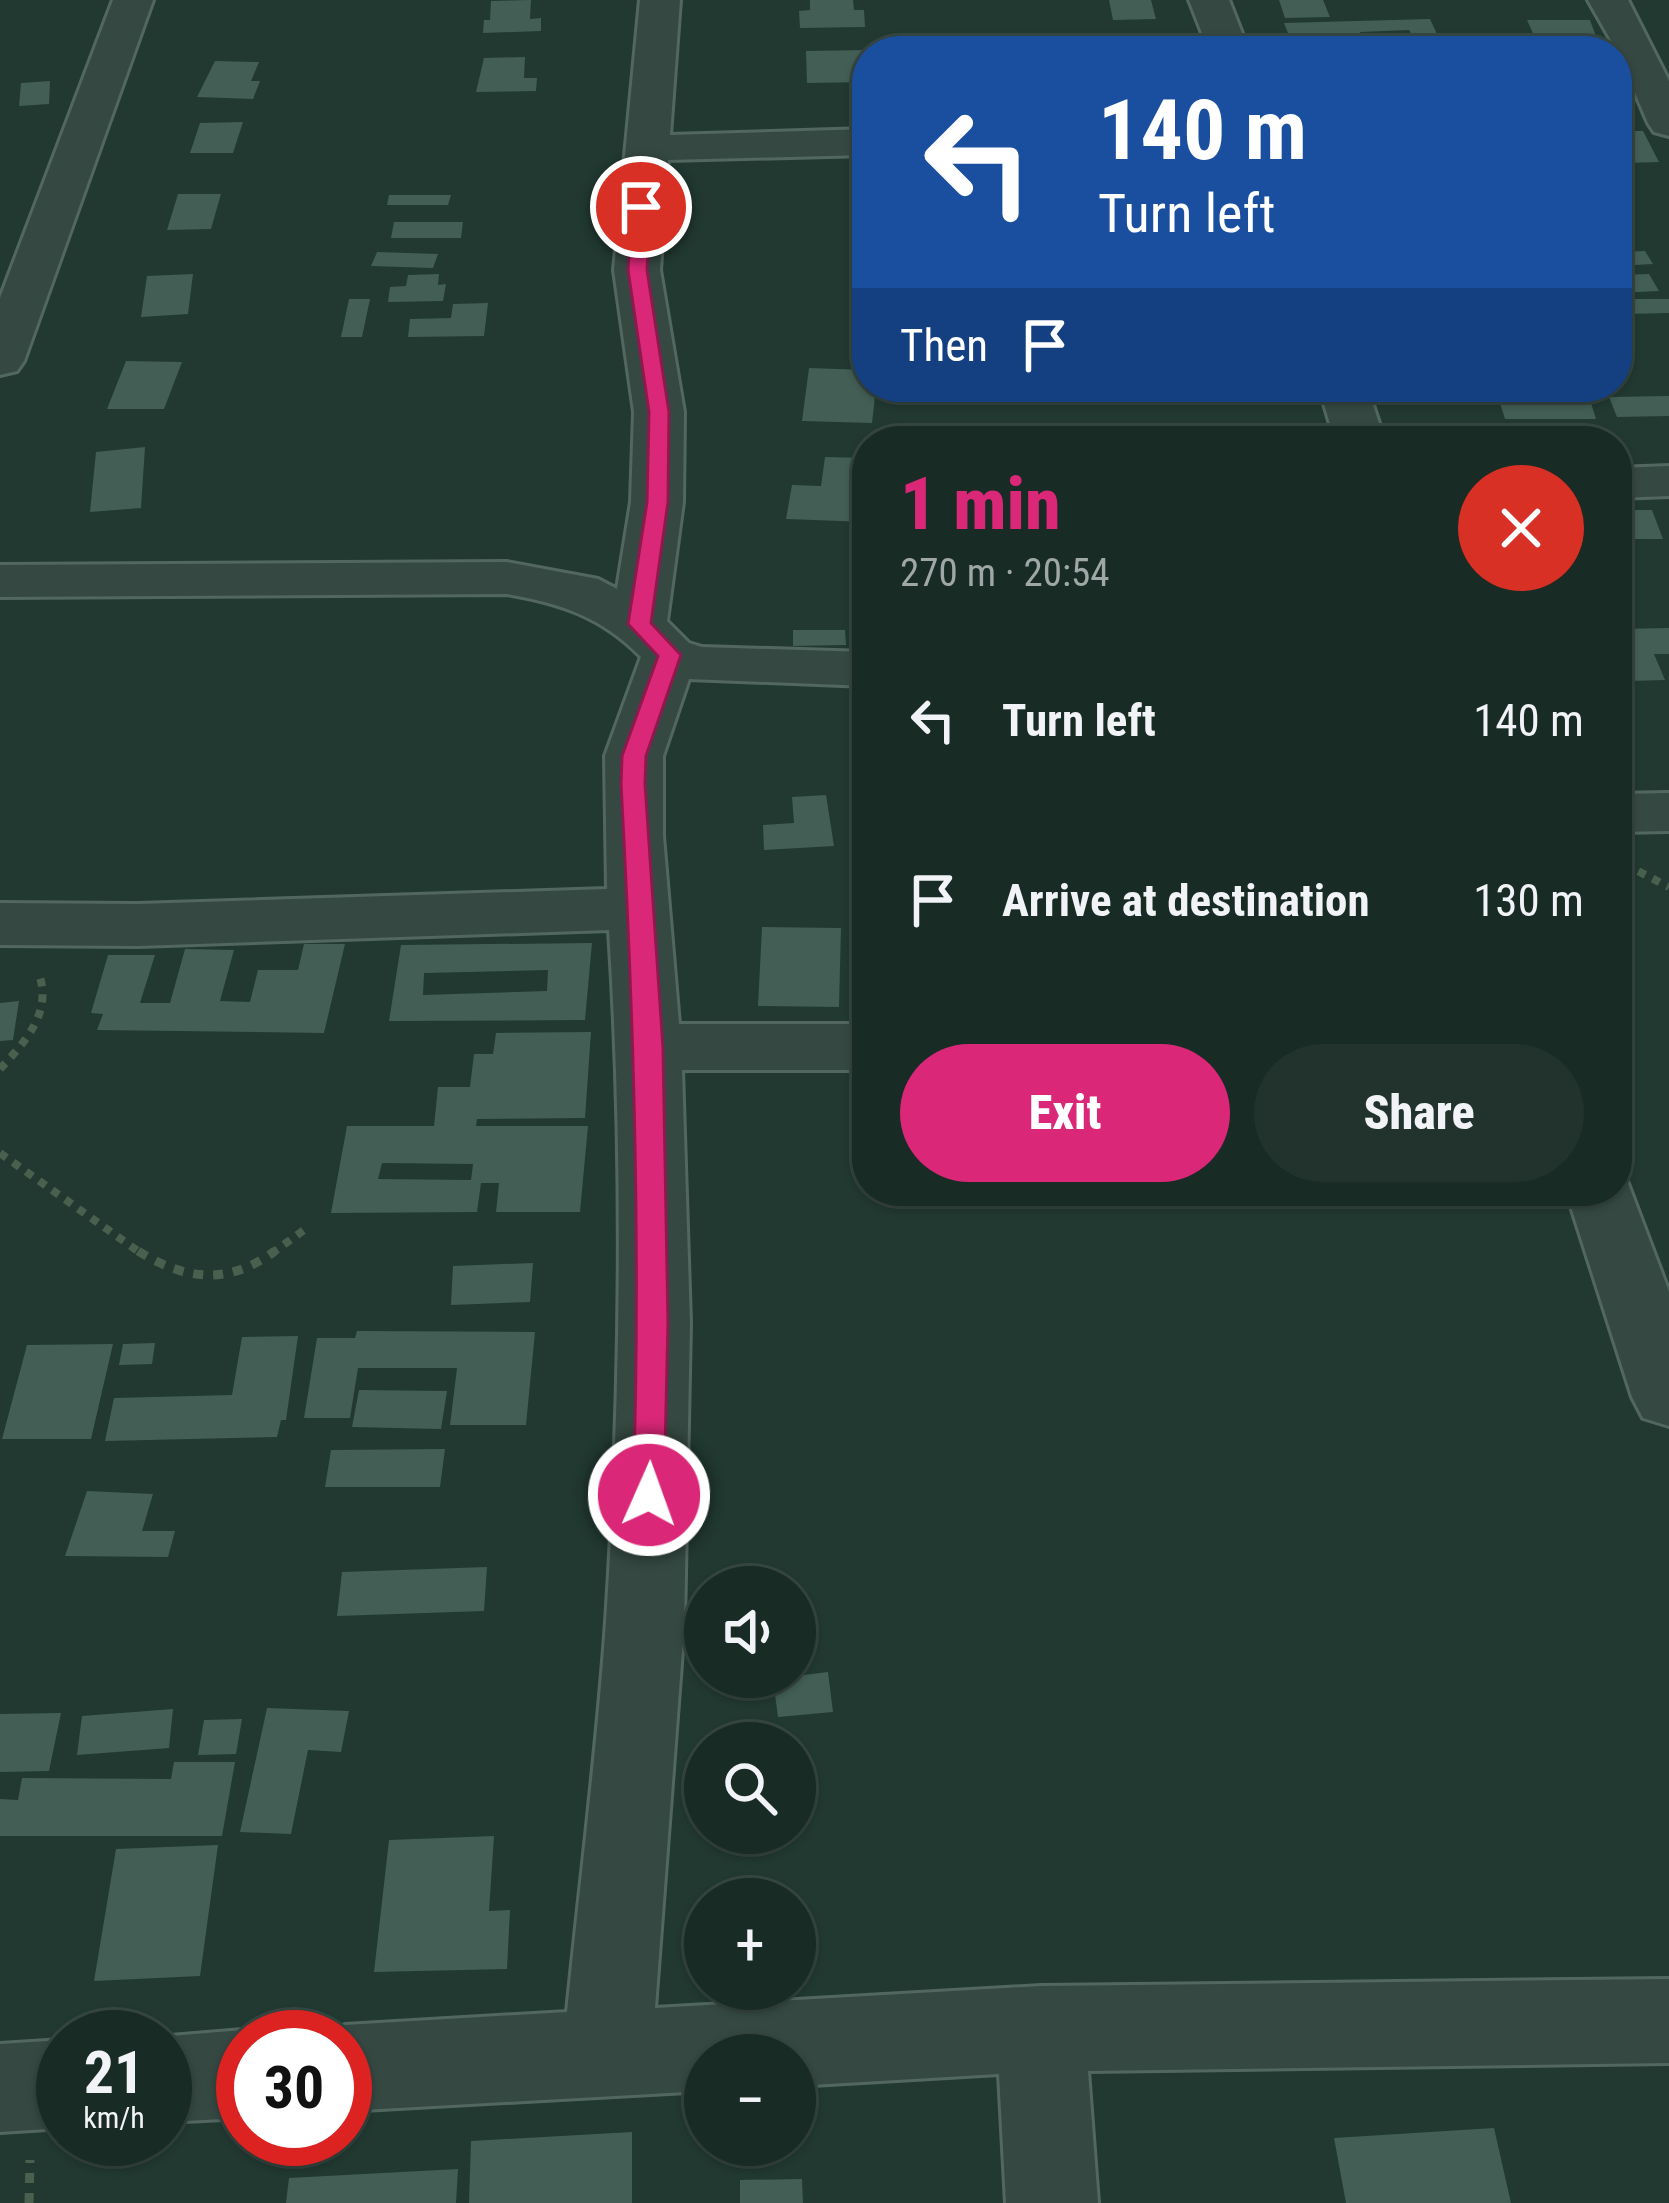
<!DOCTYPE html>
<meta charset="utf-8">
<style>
body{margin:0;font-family:"Roboto Condensed",sans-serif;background:#22332d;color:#f1f3f6;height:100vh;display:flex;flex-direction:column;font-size:45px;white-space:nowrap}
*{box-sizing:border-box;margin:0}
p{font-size:39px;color:#9fa7a7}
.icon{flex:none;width:66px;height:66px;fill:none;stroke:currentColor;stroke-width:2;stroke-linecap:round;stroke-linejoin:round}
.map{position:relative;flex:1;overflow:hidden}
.sheet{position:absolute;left:852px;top:426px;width:780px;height:780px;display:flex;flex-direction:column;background:#192b25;border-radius:48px;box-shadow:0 3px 9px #0004,0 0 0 3px #374742}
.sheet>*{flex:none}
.guide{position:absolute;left:852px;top:36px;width:780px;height:366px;border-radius:48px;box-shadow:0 3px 9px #0004,0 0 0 3px #374742;background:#1a4fa0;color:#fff;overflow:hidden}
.controls{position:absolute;left:684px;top:1566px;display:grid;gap:24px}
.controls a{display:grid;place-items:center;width:132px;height:132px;border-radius:50%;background:#192b25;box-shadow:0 3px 9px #0004,0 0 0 3px #374742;font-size:60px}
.speed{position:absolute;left:36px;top:2010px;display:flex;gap:24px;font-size:60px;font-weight:700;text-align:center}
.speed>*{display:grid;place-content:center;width:156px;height:156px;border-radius:50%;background:#192b25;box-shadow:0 3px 9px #0004,0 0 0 3px #374742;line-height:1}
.speed small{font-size:30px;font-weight:400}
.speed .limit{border:18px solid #d22;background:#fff;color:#111}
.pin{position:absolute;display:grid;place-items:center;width:102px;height:102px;color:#fff;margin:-51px;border:6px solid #fff;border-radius:50%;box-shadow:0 3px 12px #0007}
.me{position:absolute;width:132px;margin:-66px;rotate:2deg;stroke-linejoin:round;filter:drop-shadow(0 0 9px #0008)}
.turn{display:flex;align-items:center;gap:42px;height:252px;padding:0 48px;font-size:54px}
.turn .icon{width:156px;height:156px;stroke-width:2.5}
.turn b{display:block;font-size:84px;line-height:102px}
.then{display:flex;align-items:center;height:114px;padding:0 48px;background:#0003;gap:24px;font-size:45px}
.round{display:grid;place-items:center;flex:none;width:126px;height:126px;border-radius:63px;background:#22332d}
.head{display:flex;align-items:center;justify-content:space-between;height:204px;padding:0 48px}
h1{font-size:72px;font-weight:800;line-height:90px;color:#db2777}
.primary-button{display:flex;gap:24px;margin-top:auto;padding:24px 48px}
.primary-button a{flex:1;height:138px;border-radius:72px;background:#db2777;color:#fff;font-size:48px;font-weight:800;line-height:138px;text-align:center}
.primary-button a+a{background:#22332d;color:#f1f3f6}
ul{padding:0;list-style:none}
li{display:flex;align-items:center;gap:36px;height:180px;padding:0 48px}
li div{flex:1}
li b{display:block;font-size:45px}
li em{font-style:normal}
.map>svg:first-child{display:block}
.building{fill:#425e55;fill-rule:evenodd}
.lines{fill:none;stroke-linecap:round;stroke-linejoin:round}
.minor-casing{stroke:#526760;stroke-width:6}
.path-far1{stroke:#4a604e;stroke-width:8;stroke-dasharray:8 8;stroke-linecap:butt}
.path{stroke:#4a604e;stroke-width:9;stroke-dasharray:10 10;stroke-linecap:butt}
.minor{fill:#354942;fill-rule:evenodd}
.route{fill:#db2777;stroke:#8e194d;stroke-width:3}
</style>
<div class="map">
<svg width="1669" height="2203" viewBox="0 0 1669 2203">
<rect width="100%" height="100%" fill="#213931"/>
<!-- building -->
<path class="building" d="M531 0 530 19 541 18V31L483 33 484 20H490L491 1Z
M810 0H853L854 10H864L865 27 800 28 799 11 810 10Z
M1109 0H1151L1156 19 1113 20Z
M1279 0H1323L1330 17 1285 18Z
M1430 19 1445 51H1344L1342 45 1416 43 1409 30 1360 32 1364 40 1335 41 1340 51H1295L1284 23Z
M1527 20H1590L1601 50 1475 51 1470 41 1536 40Z
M867 50V82L807 83 806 51Z
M525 57 524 78H537L536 91 476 92 484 58Z
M215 61 259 62 251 81H260L253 99 197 97Z
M50 81 49 104 19 106 21 83Z
M243 122 233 153H190L200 123Z
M1617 131H1643L1659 162 1626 163Z
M178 194H221L211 229 167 230Z
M389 195H451L448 205H387Z
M394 222H463L461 238H391Z
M1645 251 1653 264 1617 266V252Z
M377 252 438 254 433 268 371 266Z
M193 274 188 314 141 317 147 276Z
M439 274 438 285 446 284 443 301 388 302 390 287 406 286 408 275Z
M1649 274 1659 291 1617 293V275Z
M349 299H370L362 337H341Z
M1619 299H1669V313L1625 314Z
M488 303 484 336 408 337 410 319 451 318 453 304Z
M126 361 182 362 164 409H107Z
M809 368 867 370V387H876L872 423 802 421Z
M1468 387H1581L1586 400 1471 399Z
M1669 396V416L1617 417 1609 397Z
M1500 403H1591L1596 419H1505Z
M1512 429H1576L1580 441H1515Z
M145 447 141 508 90 512 96 452Z
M825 457 867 458V522L786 519 792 485 821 486Z
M1617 510H1652L1663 539H1629L1625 531H1617Z
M1669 628V654H1654L1665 680 1629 681 1617 656V629Z
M793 630H845L846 645 793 646Z
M867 707V845L858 846 852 781H864L855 708Z
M826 795 834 846 764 850 763 825 794 823 792 797Z
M762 927 841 928 839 1007 758 1006Z
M592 943 585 1020 389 1021 401 945ZM548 970 547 991 423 995 424 973Z
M304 944H345L324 1033 97 1030 103 1014 91 1013 108 955H155L140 1003H170L185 949 234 950 220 1001 250 1002 258 970H298Z
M19 1001 13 1040 0 1041V1003Z
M591 1032 585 1118 477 1119 476 1126H588L580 1212H496L499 1183H481L477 1212 331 1213 347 1126H434L438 1087H470L474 1054H493L496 1033ZM382 1163 473 1164 471 1180 378 1179Z
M533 1263 530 1302 451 1305 453 1266Z
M357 1331 535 1332 526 1425H450L457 1368H358L350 1418H304L317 1338H355Z
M298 1336 286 1420H281L277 1437 105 1441 114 1398 232 1395 242 1337Z
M155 1343 152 1364 119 1365 123 1344Z
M113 1344 91 1439H2L27 1345Z
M359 1390 447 1391 441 1429 352 1427Z
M445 1449 440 1487H325L331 1450Z
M87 1491 153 1494 142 1531H175L168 1557 65 1556Z
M487 1567 484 1611 337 1616 342 1572Z
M828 1672 833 1712 778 1717 773 1679Z
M267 1708 349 1711 341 1752 308 1750 291 1834 240 1832Z
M173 1709 169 1748 77 1755 82 1716Z
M61 1713 49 1771 0 1772V1714Z
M242 1719 236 1754 198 1755 204 1720Z
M174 1762H235L222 1836H0V1799L18 1800 22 1778 171 1779Z
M494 1836 489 1911 510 1910 507 1969 374 1972 389 1840Z
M218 1845 200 1976 94 1981 116 1849Z
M1494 2128 1511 2203H1346L1334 2138Z
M632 2132V2203H469L471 2141Z
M458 2169 456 2203H286L289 2178Z
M802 2179 803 2203H740V2180Z"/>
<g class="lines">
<!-- minor casing -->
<g class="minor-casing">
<path id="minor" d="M113 0H153L24 361 17 371 0 375V298Z
M640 0H680L670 135 867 129V155L668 160 660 270 684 412 683 502 667 621 689 643 702 647 867 652V686L689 679 663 756V836L679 1024H867V1070H682L690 1323 684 1624 655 2008 1041 1986 1669 1979V2063L1088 2071 1098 2203H1006L999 2074 795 2086V2055H705V2091L345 2111V2037H314L345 2025 567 2012C580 1883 597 1752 606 1622 621 1392 624 1160 609 930L138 946 0 945V903L138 904 607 889 605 756 641 657C602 617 560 603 507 594L0 597V565L507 562 598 579 617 589 631 502 634 412 614 270Z
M1189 0H1229L1249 51H1209Z
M1588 0H1628L1669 81V136L1654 132 1648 123 1617 51Z
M1319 387H1367L1385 441H1335Z
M1669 466V496L1617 498V468Z
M1669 793V831L1617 832V794Z
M1617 1171 1624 1173 1669 1292V1426L1643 1418 1632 1397 1566 1191H1617Z
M243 2030 259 2037H243V2118L165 2122V2037H158Z
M63 2040V2128L0 2132V2044Z"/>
</g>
<!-- path-far1 -->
<path class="path-far1" d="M1624 864 1669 887
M0 1069C25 1042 54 1011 38 972
M0 1153 142 1254
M271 1254 304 1230"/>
<!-- path -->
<path class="path" d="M138 1251C187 1281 228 1285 275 1251
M29 2203 30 2160"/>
<!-- minor -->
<use href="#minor" class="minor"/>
</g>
<!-- route -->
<path class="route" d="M641 201 651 207 647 270 669 412 668 502 651 623 681 655 646 756 645 784 663 1048 668 1323 664 1495 660 1504 649 1508 638 1504 633 1495C641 1257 634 1022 621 784L622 756 658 656 628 624 647 502 649 412 628 270 632 207Z"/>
</svg>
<div class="controls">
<a><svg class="icon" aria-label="sound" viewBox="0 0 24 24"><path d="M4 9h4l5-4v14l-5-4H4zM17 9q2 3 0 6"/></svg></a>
<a><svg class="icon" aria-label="search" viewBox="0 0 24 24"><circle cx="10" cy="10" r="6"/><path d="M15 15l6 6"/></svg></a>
<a>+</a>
<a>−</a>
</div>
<div class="speed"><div>21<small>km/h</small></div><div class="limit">30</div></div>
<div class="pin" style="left:641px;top:207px;background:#d93025"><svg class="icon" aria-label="arrive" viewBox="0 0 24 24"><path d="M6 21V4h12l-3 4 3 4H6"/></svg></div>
<svg class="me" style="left:649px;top:1495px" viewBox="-20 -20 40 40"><circle r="17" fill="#db2777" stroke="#fff" stroke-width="3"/><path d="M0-11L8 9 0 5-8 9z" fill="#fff"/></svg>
<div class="guide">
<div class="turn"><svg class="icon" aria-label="left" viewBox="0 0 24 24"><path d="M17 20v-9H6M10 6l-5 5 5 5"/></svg><div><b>140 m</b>Turn left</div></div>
<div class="then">Then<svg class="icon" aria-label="arrive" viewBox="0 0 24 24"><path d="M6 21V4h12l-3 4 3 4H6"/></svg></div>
</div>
<section class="sheet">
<div class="head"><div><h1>1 min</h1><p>270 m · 20:54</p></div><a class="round" style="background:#d93025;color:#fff"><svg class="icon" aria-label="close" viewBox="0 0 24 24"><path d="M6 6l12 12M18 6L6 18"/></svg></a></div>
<ul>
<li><svg class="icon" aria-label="left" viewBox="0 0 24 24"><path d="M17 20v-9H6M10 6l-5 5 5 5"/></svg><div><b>Turn left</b></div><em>140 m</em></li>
<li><svg class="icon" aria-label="arrive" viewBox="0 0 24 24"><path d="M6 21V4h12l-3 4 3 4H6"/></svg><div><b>Arrive at destination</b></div><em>130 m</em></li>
</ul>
<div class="primary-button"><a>Exit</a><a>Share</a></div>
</section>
</div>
